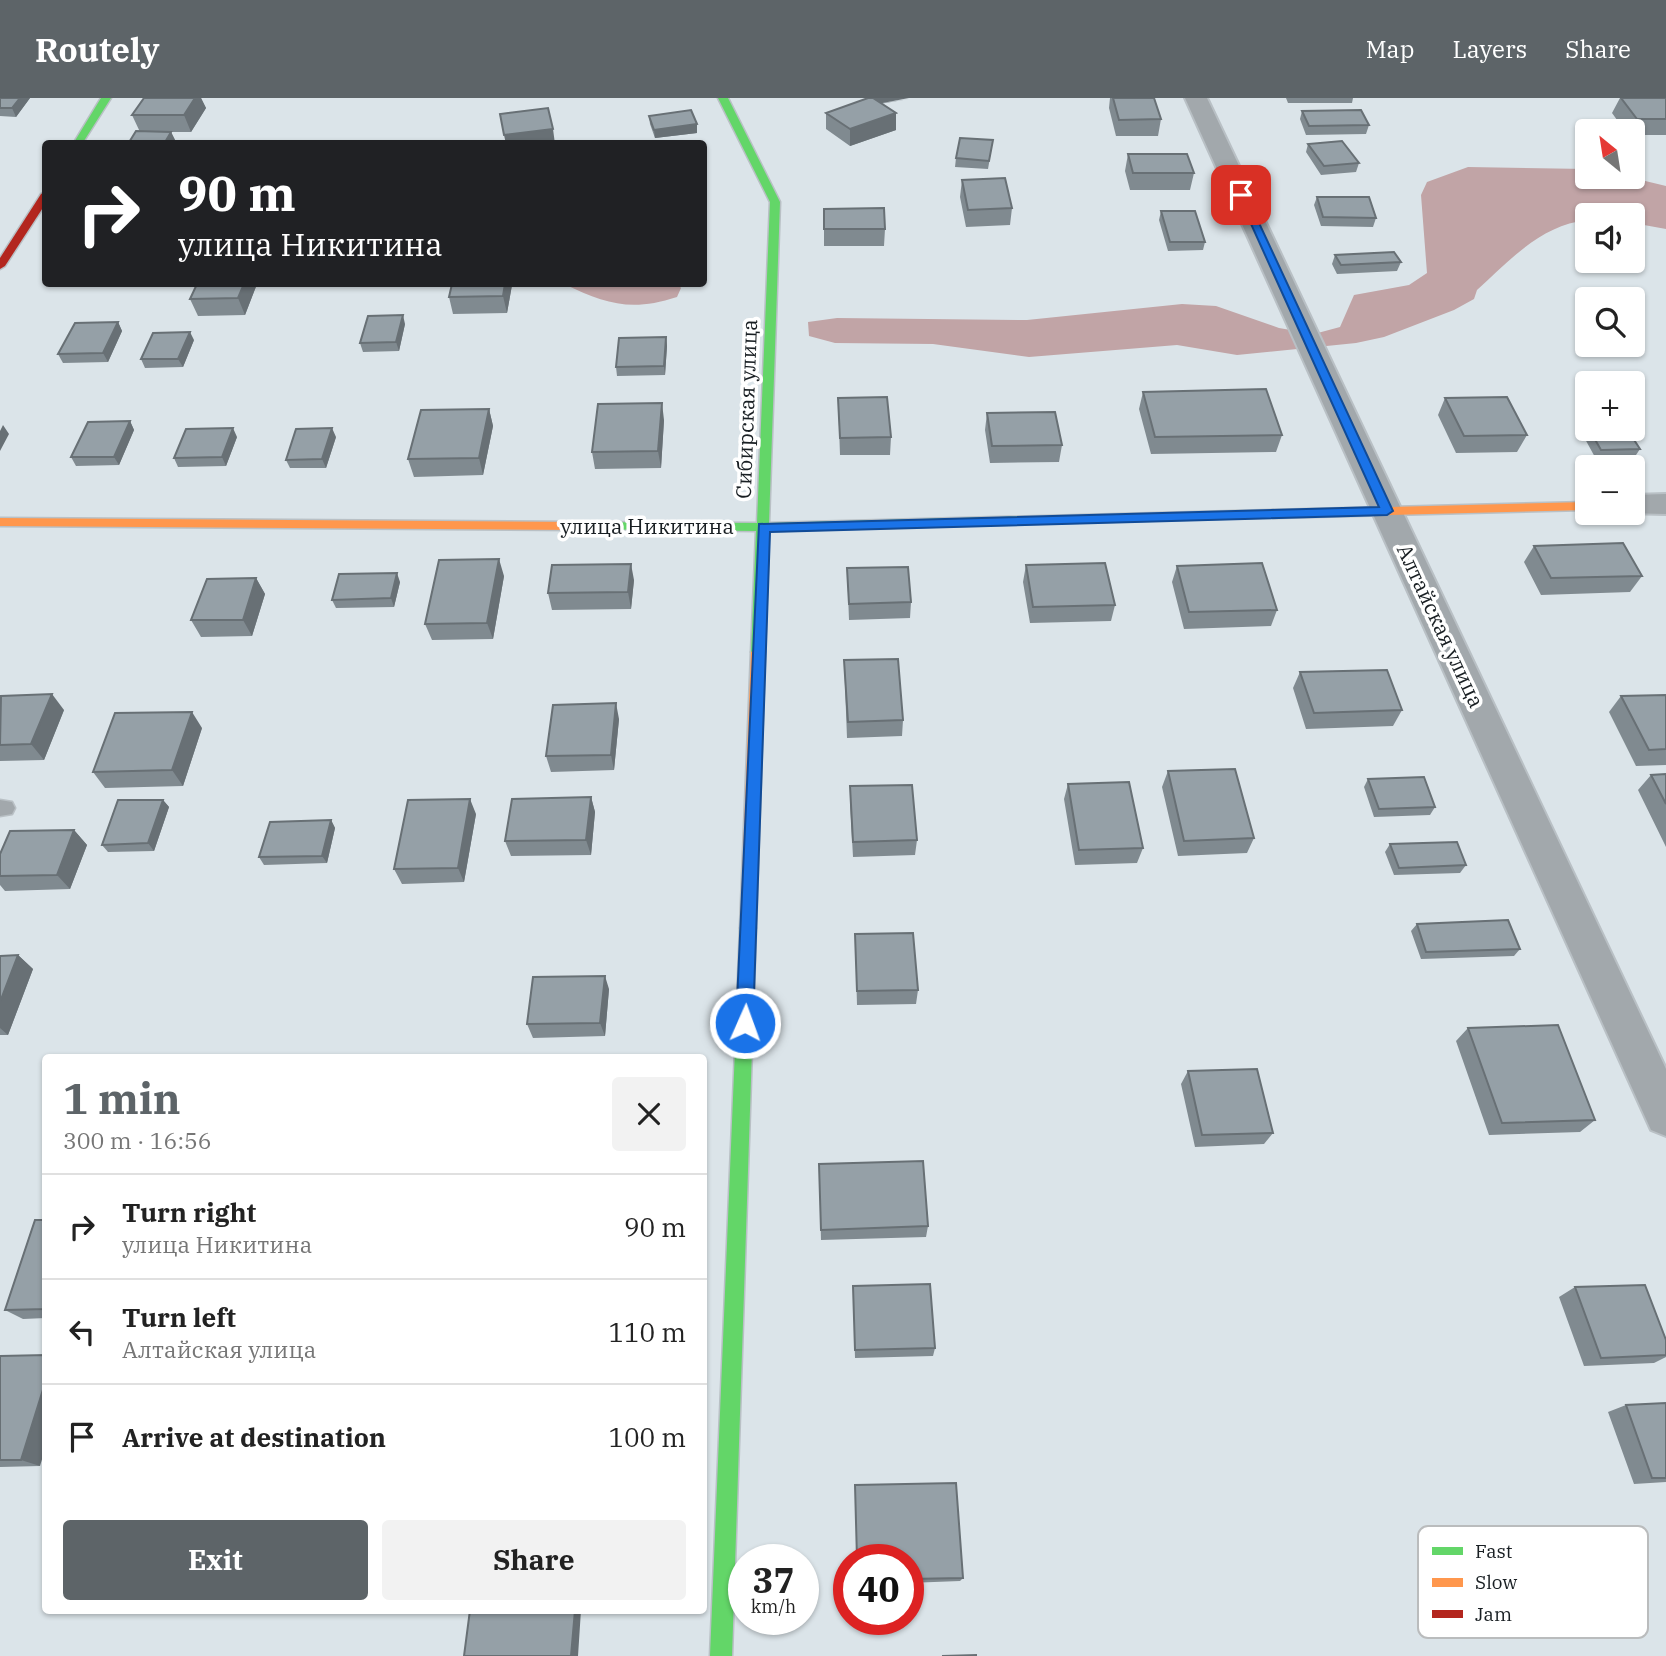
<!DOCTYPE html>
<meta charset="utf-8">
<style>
body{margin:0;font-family:"IBM Plex Serif",serif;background:#f2f2f2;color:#222;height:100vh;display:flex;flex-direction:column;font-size:26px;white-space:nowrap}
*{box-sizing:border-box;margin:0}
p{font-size:23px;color:#767676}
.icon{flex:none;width:38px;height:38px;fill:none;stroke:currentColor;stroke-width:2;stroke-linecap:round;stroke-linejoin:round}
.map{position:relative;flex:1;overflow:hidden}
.details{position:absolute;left:42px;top:956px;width:665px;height:560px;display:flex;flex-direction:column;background:#fff;border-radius:7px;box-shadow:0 2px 5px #0004}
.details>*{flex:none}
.banner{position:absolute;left:42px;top:42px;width:665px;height:147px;border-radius:7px;box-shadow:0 2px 5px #0004;background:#202124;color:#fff;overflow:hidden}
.needle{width:46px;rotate:330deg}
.fabs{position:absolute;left:1575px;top:21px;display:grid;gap:14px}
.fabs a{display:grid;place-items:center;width:70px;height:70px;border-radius:7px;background:#fff;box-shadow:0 2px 5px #0004;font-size:35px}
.speed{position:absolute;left:728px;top:1446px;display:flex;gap:14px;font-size:35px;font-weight:700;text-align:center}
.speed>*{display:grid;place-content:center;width:91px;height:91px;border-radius:50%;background:#fff;box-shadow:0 2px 5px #0004;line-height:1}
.speed small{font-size:18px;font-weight:400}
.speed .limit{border:10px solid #d22;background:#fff;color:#111}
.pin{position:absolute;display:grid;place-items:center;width:60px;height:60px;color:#fff;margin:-30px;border-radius:14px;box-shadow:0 4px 10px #0006}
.me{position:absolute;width:77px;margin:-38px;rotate:2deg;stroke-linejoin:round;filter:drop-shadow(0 0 5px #0008)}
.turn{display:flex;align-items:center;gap:24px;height:147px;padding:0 21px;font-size:32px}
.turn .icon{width:91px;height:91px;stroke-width:2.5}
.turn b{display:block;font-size:49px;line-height:60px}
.round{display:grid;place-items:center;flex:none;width:74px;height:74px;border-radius:7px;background:#f2f2f2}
.head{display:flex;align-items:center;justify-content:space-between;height:119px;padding:0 21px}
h1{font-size:42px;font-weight:700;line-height:52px;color:#5d6468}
.cta{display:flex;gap:14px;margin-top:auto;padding:14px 21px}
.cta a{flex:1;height:80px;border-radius:7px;background:#5d6468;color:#fff;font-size:28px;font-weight:700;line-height:80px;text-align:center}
.cta a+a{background:#f2f2f2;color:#222}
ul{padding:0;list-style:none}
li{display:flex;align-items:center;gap:21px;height:105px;padding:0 21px;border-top:2px solid #e0e0e0}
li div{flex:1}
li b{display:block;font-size:26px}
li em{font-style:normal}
header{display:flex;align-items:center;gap:42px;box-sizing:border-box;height:98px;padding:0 35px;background:#5d6468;color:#fff}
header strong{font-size:33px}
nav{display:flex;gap:38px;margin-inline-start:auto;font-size:24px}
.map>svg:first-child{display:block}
.water{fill:#c1a4a6}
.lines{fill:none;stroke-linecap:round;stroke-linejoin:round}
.lane-casing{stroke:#b9c0c5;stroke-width:3}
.street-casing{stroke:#b9c0c5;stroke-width:4}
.fast-casing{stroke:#b9c0c5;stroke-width:3}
.slow-casing{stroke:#b9c0c5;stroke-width:3}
.jam-casing{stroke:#b9c0c5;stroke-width:3}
.lane{fill:#a2a8ac;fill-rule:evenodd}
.street{fill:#a2a8ac;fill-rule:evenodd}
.fast{fill:#63d668;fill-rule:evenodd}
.slow{fill:#ff974d;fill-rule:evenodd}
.jam{fill:#b3261e;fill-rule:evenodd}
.wall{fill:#808a90}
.shaded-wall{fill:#687075}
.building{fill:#95a0a7;stroke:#687075;stroke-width:2}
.route{fill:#1a73e8;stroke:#114b97;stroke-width:2}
.labels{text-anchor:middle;stroke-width:7;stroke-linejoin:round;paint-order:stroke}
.street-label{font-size:21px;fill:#191f23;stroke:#fff}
.key{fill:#fff;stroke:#babcbd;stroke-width:2}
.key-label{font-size:19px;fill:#191f23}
</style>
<header>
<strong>Routely</strong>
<nav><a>Map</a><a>Layers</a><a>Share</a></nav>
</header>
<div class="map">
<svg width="1666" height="1558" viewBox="0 0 1666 1558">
<rect width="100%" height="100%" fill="#dbe4e9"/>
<!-- water -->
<path class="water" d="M1468 69 1587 71V79L1637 81 1666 88V131L1633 125V117H1587V122C1541 127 1510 162 1477 192L1474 201 1454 212 1384 239 1356 245 1237 257 1177 247 1029 259 933 246 835 245 809 238 808 224 837 220 1027 222 1182 206 1216 208 1279 230 1314 236 1340 229 1354 197 1409 187 1427 175 1421 97 1427 84Z
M564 186H678L681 190 677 199C631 214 606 206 564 186Z"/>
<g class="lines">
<!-- lane casing -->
<g class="lane-casing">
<path id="lane" d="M0 702 12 704 15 710 12 716 0 718Z"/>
</g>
<!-- street casing -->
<g class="street-casing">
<path id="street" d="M1185 0H1207L1666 971V1038L1651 1032Z
M1666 396V416L1624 415H1633V397Z"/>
</g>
<!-- fast casing -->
<g class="fast-casing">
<path id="fast" d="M101 0H111L82 46H73Z
M718 0H728L780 104 769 425 1273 412 1279 416 1277 419 769 433 765 554 758 559 751 554 756 433 571 431V425L576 424 757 425 770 104Z
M748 823 754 825 756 830 732 1558H710L740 830 742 825Z"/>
</g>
<!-- slow casing -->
<g class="slow-casing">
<path id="slow" d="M1587 404V412L1273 420 1267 416 1273 412Z
M0 420 576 424 582 428 576 432 0 428Z
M758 549 765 554 756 830 754 835 748 837 742 835 740 830 751 554Z"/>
</g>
<!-- jam casing -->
<g class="jam-casing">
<path id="jam" d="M46 93V105L5 168 0 171V160L41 96Z"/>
</g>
<!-- lane -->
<use href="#lane" class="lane"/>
<!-- street -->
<use href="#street" class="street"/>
<!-- fast -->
<use href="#fast" class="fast"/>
<!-- slow -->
<use href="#slow" class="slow"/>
<!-- jam -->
<use href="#jam" class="jam"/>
</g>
<!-- wall -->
<path class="wall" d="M0 0H30L16 19 0 18Z
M144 0H201L206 10 191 34H171L175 42 173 46H128L140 34 132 17Z
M1110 0H1154L1161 21 1158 38H1116L1109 10Z
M1286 0H1353L1352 5H1288Z
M1620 0H1666V37H1633V33H1625L1612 15Z
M909 1 882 5 896 32 850 48 826 31V15Z
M1302 13 1369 27 1366 36 1306 37 1300 21Z
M649 18 697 26V35L655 40 650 26Z
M993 42 988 71 955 69 956 60Z
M1308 46 1359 65 1356 74 1321 77 1306 54Z
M1128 56 1194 75 1190 92H1130L1125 73Z
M962 82 1012 110 1010 127 966 129 960 99Z
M1317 99 1376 120 1373 129 1321 128 1314 107Z
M824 111 885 131 884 148H824Z
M1161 113 1205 144 1203 152 1168 153 1159 122Z
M1335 157 1401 164 1397 173 1337 176 1332 166Z
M197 186H257L245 217 198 218 190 201Z
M512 187 507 215 453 216 449 199Z
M118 224 122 233 108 264 63 265 58 256Z
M405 226 399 253 363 254 360 245Z
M666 239 667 248 665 277 617 278 616 269Z
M194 242 183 269 145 270 141 261Z
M1143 294 1282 337 1276 354 1151 356 1139 311Z
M838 300 891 339 890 357H840Z
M1445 300 1527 337 1517 354 1456 355 1438 317Z
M489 311 493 328 483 377 414 379 408 361Z
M987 315 1062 347 1059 364 990 365 985 332Z
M1584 321H1587V331H1627L1640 351 1634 360 1596 361 1579 330Z
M664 322 661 370 595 371 592 354Z
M130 323 134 332 119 367 76 368 71 359Z
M237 339 226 368 178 369 174 360Z
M336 339 326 370H290L286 362Z
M1534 448 1642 478 1630 494 1541 497 1524 464Z
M1026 467 1115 507 1111 523 1030 525 1023 484Z
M1177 468 1277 512 1271 528 1184 531 1172 484Z
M847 470 911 504 910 520 849 522Z
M504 478 493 541 432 542 425 526Z
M256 480 265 496 252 538 201 539 191 522Z
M634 482 631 511 552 512 548 495Z
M400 484 394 509 336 510 332 502Z
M844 562 903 622 902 638 847 640Z
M1300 574 1402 612 1393 628 1306 631 1293 590Z
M1666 597V667L1636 668 1609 614 1621 598Z
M0 599 64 612 44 662 0 663Z
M619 621 614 672 551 674 546 658Z
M202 630 183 688 105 690 93 674Z
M1168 673 1254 740 1247 755 1178 758 1162 689Z
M1666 676V749L1638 692 1651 677Z
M1368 681 1435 709 1430 717 1374 719 1364 689Z
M1068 686 1143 750 1137 765 1075 767 1064 701Z
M850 688 917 742 915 757 853 759 850 704Z
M591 699 595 714 591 757 511 758 505 743Z
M163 702 169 709 154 753 108 754 102 747Z
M476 716 464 784 402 786 394 771Z
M331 722 335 730 327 765 264 767 259 759Z
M74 732 87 747 70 791 5 793 0 787V756Z
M1390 746 1466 767 1460 775 1394 777 1385 754Z
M1417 826 1520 851 1514 858 1421 861 1411 833Z
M855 836 918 892 916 906 857 907Z
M18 857 33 871 8 937H0V858Z
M609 891 605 938 533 940 527 926Z
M1468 930 1595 1022 1580 1034 1489 1037 1456 943Z
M1188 973 1273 1035 1264 1046 1195 1049 1181 986Z
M819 1066 928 1128 926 1139 821 1142Z
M46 1122V1220L23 1221 5 1212Z
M853 1188 935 1250 933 1258 855 1260Z
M1575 1189 1666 1242V1259L1654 1265 1584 1268 1559 1199Z
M0 1258 40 1368 0 1369Z
M1666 1305V1384L1634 1386 1608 1314 1626 1307Z
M855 1387 963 1480 960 1483 908 1485V1461H857Z"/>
<!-- shaded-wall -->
<path class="shaded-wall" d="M20 0H30L16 19 12 10Z
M195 0H201L206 10 191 34 184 17Z
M873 0H909L872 7Z
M896 15V32L850 48V31Z
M697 26V35L655 40 654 32Z
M553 31 555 46H506L504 37Z
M171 34 175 42 173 46H164Z
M244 186H257L245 217 238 200Z
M505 186H512V187L507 215 503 198Z
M403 217 405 226 399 253 396 244Z
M118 224 122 233 108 264 103 255Z
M190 234 194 242 183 269 178 261Z
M666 239 667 248 665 277 664 268Z
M662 305 664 322 661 370 658 353Z
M489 311 493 328 483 377 479 360Z
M130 323 134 332 119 367 114 359Z
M3 327 9 336 0 353V333Z
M233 330 237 339 226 368 222 359Z
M332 330 336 339 326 370 322 361Z
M499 461 504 478 493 541 487 525Z
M631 466 634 482 631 511 628 494Z
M397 475 400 484 394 509 391 500Z
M256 480 265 496 252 538 243 522Z
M52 596 64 612 44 662 31 646Z
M616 605 619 621 614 672 611 657Z
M192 614 202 630 183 688 172 672Z
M591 699 595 714 591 757 586 742Z
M470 701 476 716 464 784 458 770Z
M163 702 169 709 154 753 148 745Z
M331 722 335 730 327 765 322 758Z
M74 732 87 747 70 791 57 777Z
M18 857 33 871 8 937 0 930V904Z
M605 878 609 891 605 938 600 925Z
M46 1282V1348L40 1368 21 1362Z
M575 1512H581L578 1558H571Z"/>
<!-- building -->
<path class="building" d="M0 0H20L12 10H0Z
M144 0H195L184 17H132Z
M868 0H873L896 15 850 31 826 15Z
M1113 0H1154L1161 21 1119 22Z
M1621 0H1666V21H1637Z
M548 10 553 31 504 37 500 16Z
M691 12 697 26 654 32 649 18Z
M1361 12 1369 27 1309 28 1302 13Z
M136 33 171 34 164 46H128Z
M960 40 993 42 989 63 956 60Z
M1342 43 1359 65 1324 68 1308 46Z
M1128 56H1187L1194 75H1133Z
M1005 80 1012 110 968 112 962 82Z
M1317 99H1369L1376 120 1323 119Z
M884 110 885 131H824V111Z
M1161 113H1195L1205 144H1170Z
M1394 154 1401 164 1341 167 1335 157Z
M197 186H244L238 200 190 201Z
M452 186H505L503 198 449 199Z
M403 217 396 244 360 245 368 218Z
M118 224 103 255 58 256 75 225Z
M190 234 178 261H141L153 235Z
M666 239 664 268 616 269 619 240Z
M1266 291 1282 337 1155 339 1143 294Z
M887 299 891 339 840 340 838 300Z
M1507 299 1527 337 1464 338 1445 300Z
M662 305 658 353 592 354 598 306Z
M489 311 479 360 408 361 421 312Z
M1055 314 1062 347 992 348 987 315Z
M130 323 114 359H71L88 324Z
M233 330 222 359 174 360 186 331Z
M332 330 322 361 286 362 296 331Z
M1589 331H1627L1640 351 1601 352Z
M1623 445 1642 478 1551 480 1534 448Z
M499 461 487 525 425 526 439 462Z
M1105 465 1115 507 1033 509 1026 467Z
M1262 465 1277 512 1189 514 1177 468Z
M631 466 628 494 548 495 552 467Z
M908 469 911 504 849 506 847 470Z
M397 475 391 500 332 502 339 476Z
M256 480 243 522H191L207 481Z
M898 561 903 622 848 624 844 562Z
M1387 572 1402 612 1314 615 1300 574Z
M52 596 31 646 0 647 1 598Z
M1666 597V651L1649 652 1621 598Z
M616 605 611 657 546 658 553 607Z
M192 614 172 672 93 674 115 615Z
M1235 671 1254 740 1184 743 1168 673Z
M1666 676V706L1651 677Z
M1424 679 1435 709 1379 711 1368 681Z
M1129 684 1143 750 1079 752 1068 686Z
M912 687 917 742 853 744 850 688Z
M591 699 586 742 505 743 512 701Z
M470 701 458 770 394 771 408 702Z
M118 702H163L148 745 102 747Z
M331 722 322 758 259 759 270 724Z
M74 732 57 777 0 778V756L10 733Z
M1457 744 1466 767 1399 770 1390 746Z
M1508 822 1520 851 1426 854 1417 826Z
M913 835 918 892 857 893 855 836Z
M18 857 0 904V858Z
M605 878 600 925 527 926 533 879Z
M1558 927 1595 1022 1502 1025 1468 930Z
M1257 971 1273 1035 1202 1037 1188 973Z
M923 1063 928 1128 821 1132 819 1066Z
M35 1122H46V1211L5 1212Z
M930 1186 935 1250 855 1252 853 1188Z
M1645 1187 1666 1242V1257L1601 1260 1575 1189Z
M46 1257V1282L21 1362H0V1258Z
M1666 1305V1380H1652L1626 1307Z
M956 1385 963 1480 908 1481V1461H857L855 1387Z
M470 1512H575L571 1558H464Z
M976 1557V1558H942Z"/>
<!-- route -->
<path class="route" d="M1237 95 1246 97 1393 413 1387 417 770 434 753 925 751 930H739L736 925 759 426 1379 409Z"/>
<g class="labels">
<!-- street labels -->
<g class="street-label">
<text transform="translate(747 311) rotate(-88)" y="7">Сибирская улица</text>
<text x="647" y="436">улица Никитина</text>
<text transform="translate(1440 528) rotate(65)" y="7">Алтайская улица</text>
</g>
</g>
<!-- legend -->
<rect x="1418" y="1428" width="230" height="112" rx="10" class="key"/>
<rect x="1432" y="1449" width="31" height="8" fill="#63d668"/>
<rect x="1432" y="1480" width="31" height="9" fill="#ff974d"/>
<rect x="1432" y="1512" width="31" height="8" fill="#b3261e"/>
<g class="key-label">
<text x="1475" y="1460">Fast</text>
<text x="1475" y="1491">Slow</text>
<text x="1475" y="1523">Jam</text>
</g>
</svg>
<div class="fabs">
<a><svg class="needle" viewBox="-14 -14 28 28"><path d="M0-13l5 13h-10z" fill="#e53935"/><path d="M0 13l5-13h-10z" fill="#767676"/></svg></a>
<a><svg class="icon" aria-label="sound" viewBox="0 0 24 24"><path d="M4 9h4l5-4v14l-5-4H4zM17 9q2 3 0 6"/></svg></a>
<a><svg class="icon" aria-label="search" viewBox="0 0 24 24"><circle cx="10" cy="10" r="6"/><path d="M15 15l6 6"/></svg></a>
<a>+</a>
<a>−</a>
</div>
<div class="speed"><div>37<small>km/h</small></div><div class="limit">40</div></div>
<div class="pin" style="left:1241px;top:97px;background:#d93025"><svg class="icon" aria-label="arrive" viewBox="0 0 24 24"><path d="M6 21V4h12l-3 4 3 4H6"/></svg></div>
<svg class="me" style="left:745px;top:925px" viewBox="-20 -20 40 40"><circle r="17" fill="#1a73e8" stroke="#fff" stroke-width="3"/><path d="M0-11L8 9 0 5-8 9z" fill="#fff"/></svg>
<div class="banner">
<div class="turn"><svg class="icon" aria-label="right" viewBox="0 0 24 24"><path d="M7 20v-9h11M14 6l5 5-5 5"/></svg><div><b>90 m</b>улица Никитина</div></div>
</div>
<section class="details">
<div class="head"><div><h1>1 min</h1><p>300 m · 16:56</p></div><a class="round"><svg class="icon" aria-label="close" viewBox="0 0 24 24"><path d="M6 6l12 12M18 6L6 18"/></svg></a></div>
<ul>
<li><svg class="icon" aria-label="right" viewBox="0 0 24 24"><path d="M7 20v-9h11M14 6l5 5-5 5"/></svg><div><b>Turn right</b><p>улица Никитина</p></div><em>90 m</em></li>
<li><svg class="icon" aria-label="left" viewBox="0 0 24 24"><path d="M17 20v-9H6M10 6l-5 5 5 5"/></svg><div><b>Turn left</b><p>Алтайская улица</p></div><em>110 m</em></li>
<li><svg class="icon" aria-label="arrive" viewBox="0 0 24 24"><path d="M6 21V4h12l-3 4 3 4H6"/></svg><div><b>Arrive at destination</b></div><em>100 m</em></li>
</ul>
<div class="cta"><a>Exit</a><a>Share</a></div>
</section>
</div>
